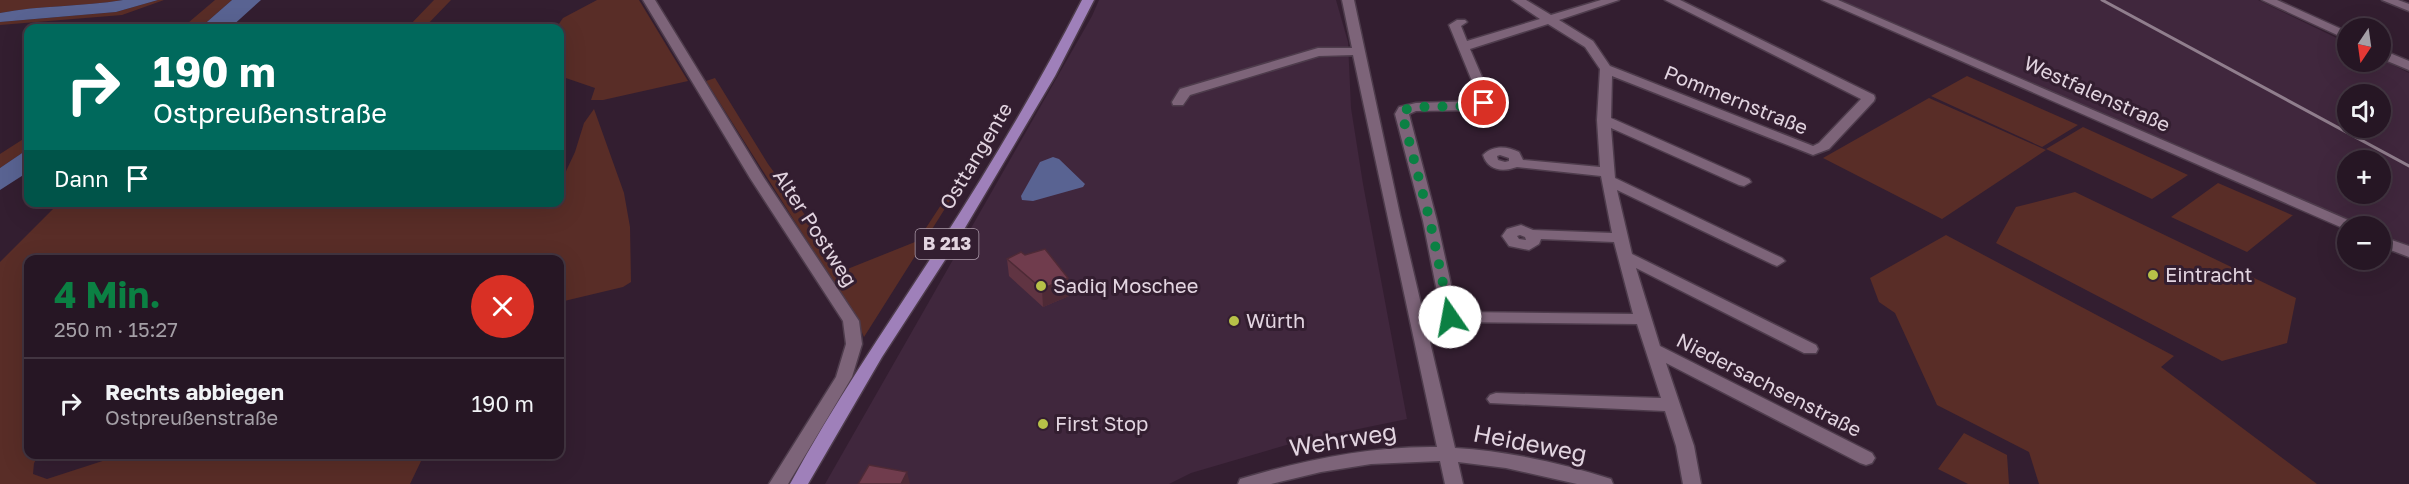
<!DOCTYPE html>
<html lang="de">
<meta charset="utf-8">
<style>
body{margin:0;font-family:"Golos Text",sans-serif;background:#322331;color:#f1f3f6;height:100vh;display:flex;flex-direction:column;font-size:22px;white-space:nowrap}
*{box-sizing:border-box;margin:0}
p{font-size:20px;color:#a49fa6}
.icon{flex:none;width:33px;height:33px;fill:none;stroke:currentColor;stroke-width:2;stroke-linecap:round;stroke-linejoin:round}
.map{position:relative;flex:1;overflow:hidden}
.sheet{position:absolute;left:24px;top:255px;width:540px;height:204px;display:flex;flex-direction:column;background:#261624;border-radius:12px;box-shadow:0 6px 24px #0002,0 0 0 2px #423541}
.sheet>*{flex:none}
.banner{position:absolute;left:24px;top:24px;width:540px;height:183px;border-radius:12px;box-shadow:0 6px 24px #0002,0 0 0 2px #423541;background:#00695c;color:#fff;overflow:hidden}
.needle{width:39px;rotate:193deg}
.controls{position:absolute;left:2337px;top:18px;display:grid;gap:12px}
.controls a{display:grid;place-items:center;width:54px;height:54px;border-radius:50%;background:#261624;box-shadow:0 6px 24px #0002,0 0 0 2px #423541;font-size:30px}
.pin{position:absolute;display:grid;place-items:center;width:51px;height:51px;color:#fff;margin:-26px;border:3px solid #fff;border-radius:50%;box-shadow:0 2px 6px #0007}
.me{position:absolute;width:66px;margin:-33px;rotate:348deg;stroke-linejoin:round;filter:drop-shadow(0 0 4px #0008)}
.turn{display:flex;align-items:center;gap:21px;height:126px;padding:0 30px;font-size:27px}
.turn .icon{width:78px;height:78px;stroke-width:2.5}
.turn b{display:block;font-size:42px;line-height:51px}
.then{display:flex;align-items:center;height:57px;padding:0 30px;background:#0003;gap:12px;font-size:22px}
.round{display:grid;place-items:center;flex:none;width:63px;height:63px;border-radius:32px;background:#322331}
.headline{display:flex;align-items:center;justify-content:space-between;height:102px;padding:0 30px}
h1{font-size:36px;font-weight:700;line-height:45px;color:#0b8043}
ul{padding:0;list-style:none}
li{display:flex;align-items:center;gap:18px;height:90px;padding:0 30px;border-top:2px solid #423541}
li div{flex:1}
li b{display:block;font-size:22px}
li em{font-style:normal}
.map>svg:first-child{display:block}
.built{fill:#40273d;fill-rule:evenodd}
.green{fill:#592d27}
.water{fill:#596392}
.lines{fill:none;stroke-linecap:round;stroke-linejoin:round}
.minor-casing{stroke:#4e3c4c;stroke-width:3}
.major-casing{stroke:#4e3c4c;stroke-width:3}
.minor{fill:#7d6479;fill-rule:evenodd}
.major{fill:#9f80ba;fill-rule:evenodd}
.rail{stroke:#907e8d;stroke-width:3}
.wall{fill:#603442}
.shaded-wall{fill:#4e2a36}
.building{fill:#703c4d;stroke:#4e2a36;stroke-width:1.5}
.route{stroke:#0b8043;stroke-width:10;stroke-dasharray:0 18}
.poi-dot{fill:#b7c148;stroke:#331e30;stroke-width:2}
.labels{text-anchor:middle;stroke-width:6;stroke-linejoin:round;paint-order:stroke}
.shield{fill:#331e30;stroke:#ae9dab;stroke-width:1.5}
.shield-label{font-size:18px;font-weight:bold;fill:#e2d4e0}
.street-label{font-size:20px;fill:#e2d4e0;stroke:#331e30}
.poi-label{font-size:20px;fill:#e2d4e0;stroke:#331e30;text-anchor:start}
.near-street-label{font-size:24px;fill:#e2d4e0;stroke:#331e30}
</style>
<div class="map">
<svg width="2409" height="484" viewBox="0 0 2409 484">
<rect width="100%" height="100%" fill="#331e30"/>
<!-- built -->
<path class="built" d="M1099 0H1336L1348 42 1351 108 1363 184 1407 419 1300 441 1191 473 1169 484H825L1092 16Z
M1833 0H2258L2347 43 2348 62H2380L2381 59 2409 73V249L2381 237 2380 226H2355L2204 164ZM2348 94H2380V128H2348ZM2348 160H2380V194H2348Z"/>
<!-- green -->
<path class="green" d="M0 0H123C82 7 41 5 0 13Z
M158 0H164L122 15 0 25V22L116 12Z
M215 0H232L200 28H182Z
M434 0H451L424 28H407Z
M597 0H639L688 81 603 100H591L595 88 560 76V28H556L563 18Z
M1967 76 2078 125 2042 147 1931 96Z
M715 78 768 164 845 270 915 242 922 234 971 159 974 158 975 161 864 337 854 315 706 81Z
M1929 98 2046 150 1942 219 1823 158Z
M594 109 624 193 630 227 631 282 623 287 560 302V260H28V454L39 455 34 463 33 474 47 479 121 455H427L422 459 410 484H0V262L59 203 560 202V184L575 152 584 123Z
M2083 127 2188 175 2152 199 2046 149Z
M28 136V149L0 168V154Z
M2218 183 2292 215H2293L2247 252 2171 217Z
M2075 192 2296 298 2287 343 2222 361 1996 243 2016 207Z
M1946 235 2174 356 2161 367 2317 484H2039L2029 452 1937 405 1895 313 1879 302 1870 278Z
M1964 433 2007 455 2009 484H1968L1938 469Z"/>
<!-- water -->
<path class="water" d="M123 0H158L116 12 0 22V13C40 5 82 7 123 0Z
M232 0H261L230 28H200Z
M28 149V172L0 190V168Z
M1053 157 1059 159 1085 184 1083 187 1033 201 1022 200 1021 196 1040 162Z"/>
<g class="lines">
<!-- minor casing -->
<g class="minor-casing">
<path id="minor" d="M643 0H655L764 178 859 321 862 344 852 377 788 484H769L836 377 846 344 843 321 750 178Z
M1342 0H1354L1400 215 1455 448C1507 451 1561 463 1611 479L1613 484H1577L1506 468 1458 462 1463 484H1445L1440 461 1371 464 1321 472 1271 484H1238L1240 479 1247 477C1309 459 1372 446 1437 447L1353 55 1319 56 1190 95 1183 105H1173L1172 102 1180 89 1318 48H1352Z
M1512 0H1526L1551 15 1601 0H1619L1559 20 1593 41 1610 66 1813 146 1819 143 1861 99 1665 0H1680L1874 95 1875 98 1874 101 1829 149 1813 155 1612 76 1611 118 1749 179 1751 182 1744 186 1739 185 1611 128 1615 178 1782 258 1785 261 1777 266 1772 264 1617 190 1632 254 1816 345 1818 349 1816 353H1804L1636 268 1660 346 1872 453 1875 458 1872 463 1866 465 1860 463 1666 363 1694 446 1701 484H1683L1676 446 1665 411 1490 403 1487 399 1490 395 1496 393 1661 398 1637 324 1450 322 1444 321 1442 317 1423 221 1395 114 1399 107 1416 103 1477 101 1479 98 1449 25 1457 20H1465L1467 22 1461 26 1467 41 1540 19ZM1548 24 1585 47 1600 69 1597 120 1600 167 1523 160 1519 152C1507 146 1493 145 1483 155 1488 171 1503 172 1517 167L1601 176 1612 233 1533 230 1521 225 1507 229 1502 236 1509 246 1529 250 1539 244 1541 239 1614 242 1633 314 1457 312 1437 221 1409 114 1416 111 1476 110 1488 106 1491 98 1470 49ZM1500 155 1509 158V161L1505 162 1498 160 1497 156ZM1520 235 1525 237 1526 240 1519 239 1517 236Z
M1822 0H1838L2355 223 2357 226H2348V230L2345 229Z
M2262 0H2277L2348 32V40Z
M2382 0H2398L2409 4V11Z
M2380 49 2409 61V70L2380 58Z
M2380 236 2409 246V257L2380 246Z"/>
</g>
<!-- major casing -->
<g class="major-casing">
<path id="major" d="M1082 0H1094L1055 76 956 243 882 357 808 484H790C835 401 889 323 940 244 991 165 1039 84 1082 0Z"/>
</g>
<!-- minor -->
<use href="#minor" class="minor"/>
<!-- major -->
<use href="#major" class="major"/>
<!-- rail -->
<path class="rail" d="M2102 0 2409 166"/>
</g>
<!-- wall -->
<path class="wall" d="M1007 259 1069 296 1043 307 1009 276Z"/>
<!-- shaded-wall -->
<path class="shaded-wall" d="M1068 278 1069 296 1043 307 1042 289Z
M907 472 910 484H901Z"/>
<!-- building -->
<path class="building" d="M1045 249 1068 278 1042 289 1007 259 1021 252 1025 255Z
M869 465 907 472 901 484H858Z"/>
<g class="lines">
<!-- route -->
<path class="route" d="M1450 317 1430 221 1402 114 1404 110 1416 107 1476 106 1484 103"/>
</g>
<!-- markers -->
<g class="poi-dot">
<circle cx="2153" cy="275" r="6"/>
<circle cx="1041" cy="286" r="6"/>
<circle cx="1234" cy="321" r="6"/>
<circle cx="1043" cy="424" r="6"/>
</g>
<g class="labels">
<!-- shield labels -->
<rect class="shield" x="915.5" y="229" width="63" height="30" rx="4.5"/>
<g class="shield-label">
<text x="947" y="250">B 213</text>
</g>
<!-- street labels -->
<g class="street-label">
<text transform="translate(2097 94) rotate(24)" y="7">Westfalenstraße</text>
<text transform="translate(1736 100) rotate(22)" y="7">Pommernstraße</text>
<text transform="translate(976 156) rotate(-59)" y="7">Osttangente</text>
<text transform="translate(815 228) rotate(57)" y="7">Alter Postweg</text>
<text transform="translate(1769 385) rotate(27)" y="7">Niedersachsenstraße</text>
</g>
<!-- poi labels -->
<g class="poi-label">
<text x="2165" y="282">Eintracht</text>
<text x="1053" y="293">Sadiq Moschee</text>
<text x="1246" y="328">Würth</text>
<text x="1055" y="431">First Stop</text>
</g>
<!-- near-street labels -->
<g class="near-street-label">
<text transform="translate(1343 440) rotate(-9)" y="8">Wehrweg</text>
<text transform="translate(1530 444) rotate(11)" y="8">Heideweg</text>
</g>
</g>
</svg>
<div class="controls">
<a><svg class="needle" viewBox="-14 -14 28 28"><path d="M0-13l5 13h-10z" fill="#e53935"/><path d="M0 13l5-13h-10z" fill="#a49fa6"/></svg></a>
<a><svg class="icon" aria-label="sound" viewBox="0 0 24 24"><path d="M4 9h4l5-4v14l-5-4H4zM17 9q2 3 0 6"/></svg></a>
<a>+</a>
<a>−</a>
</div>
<div class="pin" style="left:1484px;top:103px;background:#d93025"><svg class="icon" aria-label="arrive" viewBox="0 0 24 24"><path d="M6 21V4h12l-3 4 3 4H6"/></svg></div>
<svg class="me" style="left:1450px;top:317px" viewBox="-20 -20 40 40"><circle r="19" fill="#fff"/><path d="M0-13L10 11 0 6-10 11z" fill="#0b8043"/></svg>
<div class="banner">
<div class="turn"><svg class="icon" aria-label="right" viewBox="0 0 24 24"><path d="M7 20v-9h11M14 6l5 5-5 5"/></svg><div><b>190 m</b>Ostpreußenstraße</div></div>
<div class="then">Dann<svg class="icon" aria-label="arrive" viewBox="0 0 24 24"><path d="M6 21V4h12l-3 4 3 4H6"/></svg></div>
</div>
<section class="sheet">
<div class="headline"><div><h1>4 Min.</h1><p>250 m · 15:27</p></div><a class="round" style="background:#d93025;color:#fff"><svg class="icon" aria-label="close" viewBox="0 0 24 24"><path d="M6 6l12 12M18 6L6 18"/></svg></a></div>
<ul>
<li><svg class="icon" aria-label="right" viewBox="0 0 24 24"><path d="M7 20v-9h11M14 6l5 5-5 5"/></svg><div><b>Rechts abbiegen</b><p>Ostpreußenstraße</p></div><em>190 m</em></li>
</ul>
</section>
</div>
